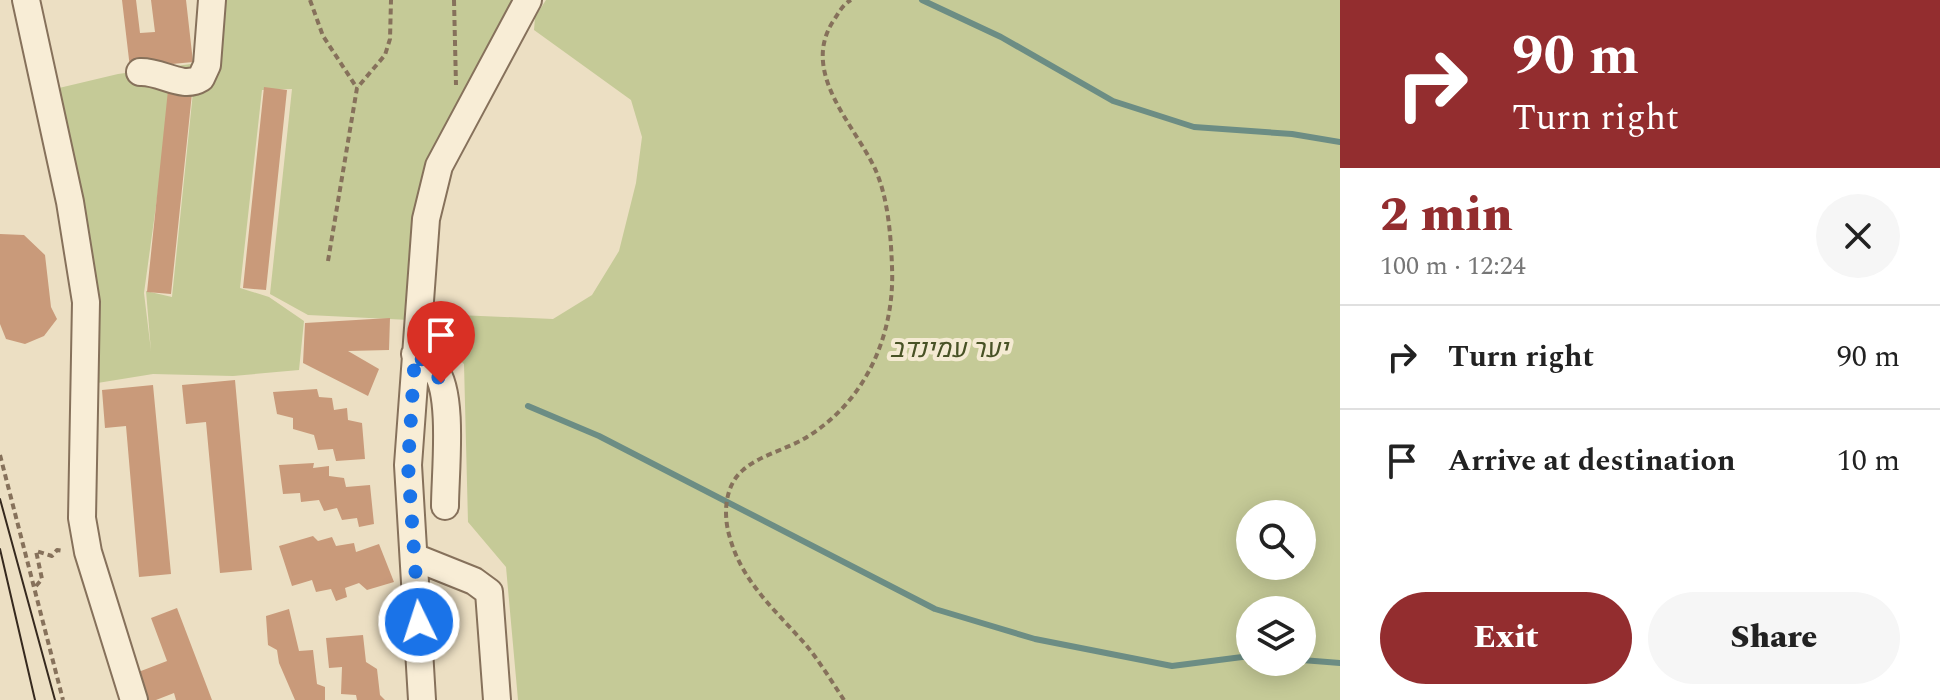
<!DOCTYPE html>
<meta charset="utf-8">
<style>
body{margin:0;font-family:Spectral,Heebo,serif;background:#f6f6f6;color:#222;height:100vh;display:flex;flex-direction:column;font-size:30px;white-space:nowrap}
*{box-sizing:border-box;margin:0}
p{font-size:26px;color:#767676}
.icon{flex:none;width:44px;height:44px;fill:none;stroke:currentColor;stroke-width:2;stroke-linecap:round;stroke-linejoin:round}
.map{position:relative;flex:1;overflow:hidden}
.sheet{display:flex;flex-direction:column;background:#fff;width:600px}
.sheet>*{flex:none}
.guide{background:#932d2f;color:#fff;overflow:hidden}
.controls{position:absolute;left:1236px;top:500px;display:grid;gap:16px}
.controls a{display:grid;place-items:center;width:80px;height:80px;border-radius:50%;background:#fff;box-shadow:0 4px 20px #0003;font-size:40px}
.pin{position:absolute;display:grid;place-items:center;width:68px;height:68px;color:#fff;margin:-82px -34px;border-radius:50% 50% 50% 0;rotate:-45deg;box-shadow:0 0 8px #0007}
.pin .icon{rotate:45deg}
.me{position:absolute;width:88px;margin:-44px;rotate:356deg;stroke-linejoin:round;filter:drop-shadow(0 0 6px #0008)}
.turn{display:flex;align-items:center;gap:28px;height:168px;padding:0 40px;font-size:36px}
.turn .icon{width:104px;height:104px;stroke-width:2.5}
.turn b{display:block;font-size:56px;line-height:68px}
.round{display:grid;place-items:center;flex:none;width:84px;height:84px;border-radius:42px;background:#f6f6f6}
.overview{display:flex;align-items:center;justify-content:space-between;height:136px;padding:0 40px}
h1{font-size:48px;font-weight:800;line-height:60px;color:#932d2f}
.primary-button{display:flex;gap:16px;margin-top:auto;padding:16px 40px}
.primary-button a{flex:1;height:92px;border-radius:48px;background:#932d2f;color:#fff;font-size:32px;font-weight:800;line-height:92px;text-align:center}
.primary-button a+a{background:#f6f6f6;color:#222}
ul{padding:0;list-style:none}
li{display:flex;align-items:center;gap:24px;height:104px;padding:0 40px;border-top:2px solid #e0e0e0}
li div{flex:1}
li b{display:block;font-size:30px}
li em{font-style:normal}
main{display:flex;flex:1;min-height:0}
.map>svg:first-child{display:block}
.green{fill:#c5ca97;fill-rule:evenodd}
.lines{fill:none;stroke-linecap:round;stroke-linejoin:round}
.stream{stroke:#6c8d84;stroke-width:6}
.building{fill:#c99a7a}
.minor-casing{stroke:#86715b;stroke-width:30}
.path{stroke:#86715b;stroke-width:4;stroke-dasharray:6 4;stroke-linecap:butt}
.minor{stroke:#f8edd6;stroke-width:26}
.tram{stroke:#36291e;stroke-width:2}
.route{stroke:#1a73e8;stroke-width:14;stroke-dasharray:0 25.2}
.labels{text-anchor:middle;stroke-width:8;stroke-linejoin:round;paint-order:stroke}
.park-label{font-size:26px;font-style:italic;fill:#485225;stroke:#f4ead2}
</style>
<main>
<div class="map">
<svg width="1340" height="700" viewBox="0 0 1340 700">
<rect width="100%" height="100%" fill="#ecdfc3"/>
<!-- green -->
<path class="green" d="M205 0H520L462 110 410 320 308 315 270 294 292 89 262 90 240 288 269 297 304 321 299 370 233 376 153 374 85 385 96 321 59 88 118 74 198 63ZM172 89 193 92 172 297 146 291 151 351 144 293Z
M546 0H1340V700H518L506 567 468 522 464 364 441 344 434 314 553 319 592 295 619 251 636 183 642 137 631 100 534 30 535 17ZM1250 514H1302V566H1250ZM1250 610H1302V662H1250Z"/>
<g class="lines">
<!-- stream -->
<path class="stream" d="M922 0 1001 37 1113 101 1194 127 1292 134 1340 142
M528 406 599 436 935 609 1035 639 1172 666 1250 656
M1302 660 1340 663"/>
</g>
<!-- building -->
<path class="building" d="M122 0H136L140 33 155 32 151 0H186L193 62 130 68Z
M264 87 287 90 266 290 243 288Z
M168 90 192 93 171 294 147 292Z
M0 234 24 235 45 255 51 307 57 319 44 336 25 344 6 339 0 324Z
M390 318 389 350 348 351 379 369 368 396 303 363 305 323Z
M235 380 252 570 220 573 206 422 186 424 182 385Z
M153 385 171 574 139 577 126 426 105 428 102 390Z
M317 389 319 397 332 398 334 410 347 408 348 420 362 423 365 459 336 461 333 449 318 450 314 435 293 429V418L277 414 273 392Z
M314 463 313 468 329 466V476L344 478 346 487 370 485 374 524 359 527 357 518 342 520 337 508 324 511 319 500 301 502 300 493 283 494 279 465Z
M313 536 318 541 332 537 336 546 354 543 356 552 379 544 394 582 367 590 359 583 345 588 347 597 336 601 331 589 316 592 312 580 292 586 279 546Z
M177 608 212 700H176L174 693 156 700H138L128 676 167 661 151 618Z
M289 609 299 651 313 650 317 684 325 687V700H295L279 663 277 650 268 645 266 616Z
M363 635 366 662 377 669 380 695 385 700H357L356 695 341 694 342 667 329 668 326 638Z"/>
<g class="lines">
<!-- minor casing -->
<g class="minor-casing">
<path id="minor" d="M26 0 70 202 86 302 82 518 88 552 134 700
M140 72C162 71 182 90 201 78L207 65 212 0
M415 354C421 359 430 364 435 370 454 393 445 474 445 506
M414 557 474 581 489 592 497 700
M422 700 408 465 426 219 439 166 528 0"/>
</g>
<!-- path -->
<path class="path" d="M310 0 323 36 357 88
M454 0 456 85
M328 261 357 88 385 55 390 39 391 0
M0 455 63 700
M36 586 42 579 36 551 52 556 57 550 64 551
M844 700C832 682 820 662 806 645 777 612 742 582 730 538 723 516 724 486 743 470 760 455 788 449 807 437 866 401 895 334 892 267 891 236 888 199 876 171 856 126 801 75 832 23 838 14 842 5 851 0"/>
<!-- minor -->
<use href="#minor" class="minor"/>
<!-- tram -->
<path class="tram" d="M0 499 55 700
M0 549 35 700"/>
</g>
<g class="lines">
<!-- route -->
<path class="route" d="M419 622 408 465 415 354 435 370 441 383"/>
</g>
<g class="labels">
<!-- park labels -->
<g class="park-label">
<text x="949" y="357">יער עמינדב</text>
</g>
</g>
</svg>
<div class="controls">
<a><svg class="icon" aria-label="search" viewBox="0 0 24 24"><circle cx="10" cy="10" r="6"/><path d="M15 15l6 6"/></svg></a>
<a><svg class="icon" aria-label="layers" viewBox="0 0 24 24"><path d="M12 4l9 5-9 5-9-5zM3 14l9 5 9-5"/></svg></a>
</div>
<div class="pin" style="left:441px;top:383px;background:#d93025"><svg class="icon" aria-label="arrive" viewBox="0 0 24 24"><path d="M6 21V4h12l-3 4 3 4H6"/></svg></div>
<svg class="me" style="left:419px;top:622px" viewBox="-20 -20 40 40"><circle r="17" fill="#1a73e8" stroke="#fff" stroke-width="3"/><path d="M0-11L8 9 0 5-8 9z" fill="#fff"/></svg>
</div>
<section class="sheet">
<div class="guide">
<div class="turn"><svg class="icon" aria-label="right" viewBox="0 0 24 24"><path d="M7 20v-9h11M14 6l5 5-5 5"/></svg><div><b>90 m</b>Turn right</div></div>
</div>
<div class="overview"><div><h1>2 min</h1><p>100 m · 12:24</p></div><a class="round"><svg class="icon" aria-label="close" viewBox="0 0 24 24"><path d="M6 6l12 12M18 6L6 18"/></svg></a></div>
<ul>
<li><svg class="icon" aria-label="right" viewBox="0 0 24 24"><path d="M7 20v-9h11M14 6l5 5-5 5"/></svg><div><b>Turn right</b></div><em>90 m</em></li>
<li><svg class="icon" aria-label="arrive" viewBox="0 0 24 24"><path d="M6 21V4h12l-3 4 3 4H6"/></svg><div><b>Arrive at destination</b></div><em>10 m</em></li>
</ul>
<div class="primary-button"><a>Exit</a><a>Share</a></div>
</section>
</main>
